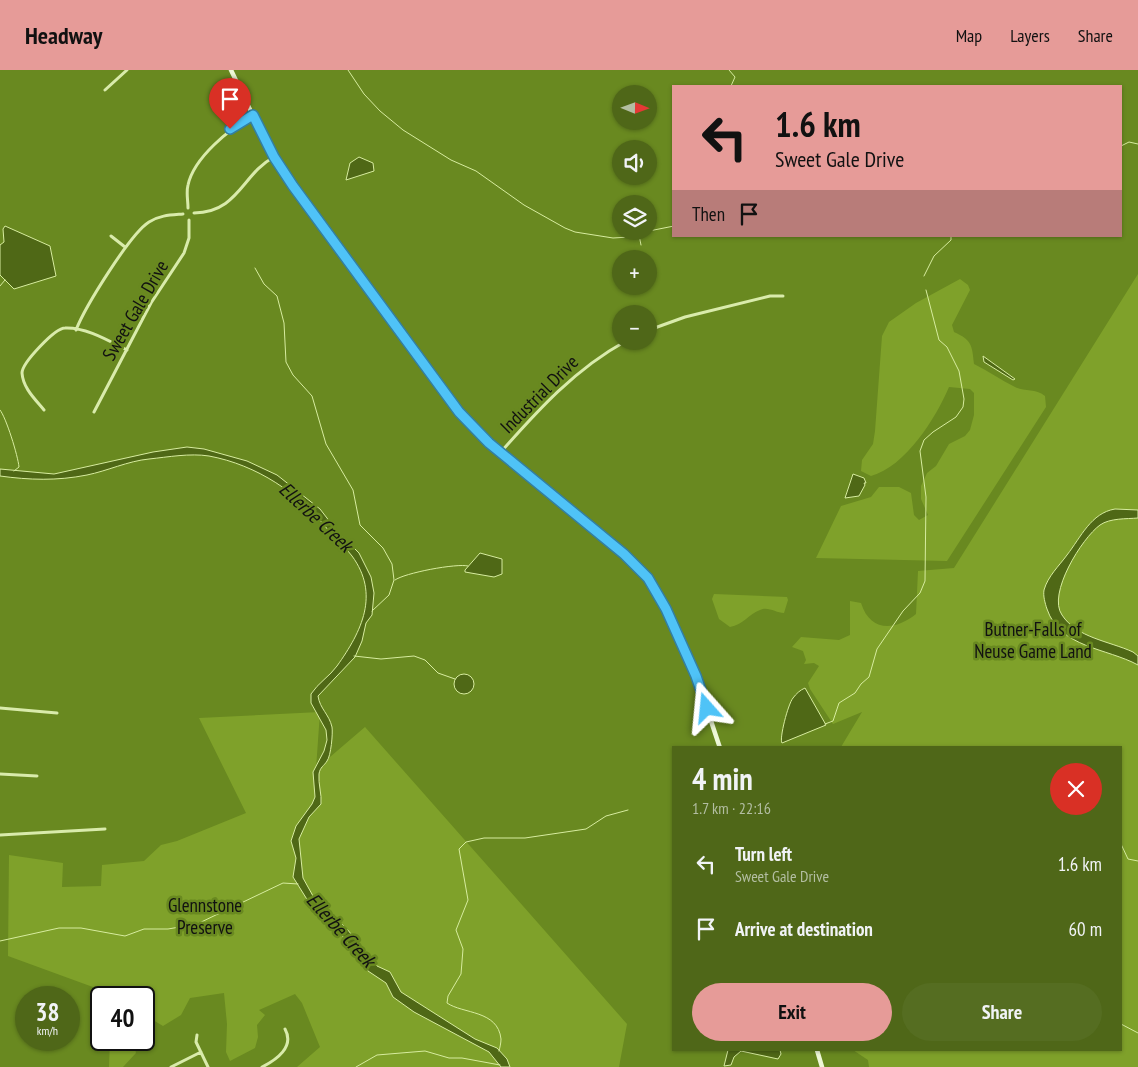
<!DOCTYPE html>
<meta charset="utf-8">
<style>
body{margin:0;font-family:"PT Sans Narrow",sans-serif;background:#556d21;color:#f1f3f6;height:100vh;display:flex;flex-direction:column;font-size:19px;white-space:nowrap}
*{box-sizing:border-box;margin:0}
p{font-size:16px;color:#b3bea2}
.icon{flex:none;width:28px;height:28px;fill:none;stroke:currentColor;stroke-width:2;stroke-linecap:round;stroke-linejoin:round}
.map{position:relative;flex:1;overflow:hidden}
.details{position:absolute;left:672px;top:676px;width:450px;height:305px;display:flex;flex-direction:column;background:#4f6718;border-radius:0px;box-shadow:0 1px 4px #0004}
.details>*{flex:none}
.top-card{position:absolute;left:672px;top:15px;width:450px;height:152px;border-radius:0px;box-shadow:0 1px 4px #0004;background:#e69b98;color:#111;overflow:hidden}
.needle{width:32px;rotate:91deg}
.tools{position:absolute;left:612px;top:15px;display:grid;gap:10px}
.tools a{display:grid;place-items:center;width:45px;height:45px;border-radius:50%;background:#4f6718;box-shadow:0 1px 4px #0004;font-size:25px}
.speed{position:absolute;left:15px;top:916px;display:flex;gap:10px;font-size:25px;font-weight:700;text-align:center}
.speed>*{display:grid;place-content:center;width:65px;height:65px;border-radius:50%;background:#4f6718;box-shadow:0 1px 4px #0004;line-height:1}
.speed small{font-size:12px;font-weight:400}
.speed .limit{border:2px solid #111;border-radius:8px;background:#fff;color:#111}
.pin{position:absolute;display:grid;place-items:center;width:42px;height:42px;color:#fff;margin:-51px -21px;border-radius:50% 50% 50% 0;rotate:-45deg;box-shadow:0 0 5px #0007}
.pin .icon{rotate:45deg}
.me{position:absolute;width:55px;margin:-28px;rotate:342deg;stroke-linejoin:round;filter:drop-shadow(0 0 4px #0008)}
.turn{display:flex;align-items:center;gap:18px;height:105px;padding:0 20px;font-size:22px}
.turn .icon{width:65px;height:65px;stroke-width:2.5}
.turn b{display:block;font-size:35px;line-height:42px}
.then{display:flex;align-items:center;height:48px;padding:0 20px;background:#0003;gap:10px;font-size:19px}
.round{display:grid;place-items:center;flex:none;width:52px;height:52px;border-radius:26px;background:#556d21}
.summary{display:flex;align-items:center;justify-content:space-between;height:85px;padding:0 20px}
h1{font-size:30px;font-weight:700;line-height:38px}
.primary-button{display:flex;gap:10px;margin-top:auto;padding:10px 20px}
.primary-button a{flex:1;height:58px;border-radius:30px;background:#e69b98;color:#111;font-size:20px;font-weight:700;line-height:58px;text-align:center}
.primary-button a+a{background:#556d21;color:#f1f3f6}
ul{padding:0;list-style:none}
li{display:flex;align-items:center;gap:15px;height:65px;padding:0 20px}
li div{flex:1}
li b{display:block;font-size:19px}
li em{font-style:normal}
header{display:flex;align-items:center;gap:30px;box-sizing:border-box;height:70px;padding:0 25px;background:#e69b98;color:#111}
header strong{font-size:24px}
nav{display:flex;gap:28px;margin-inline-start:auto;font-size:18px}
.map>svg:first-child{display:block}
.green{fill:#7fa12a}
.water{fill:#4f6816;stroke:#d7ec9f}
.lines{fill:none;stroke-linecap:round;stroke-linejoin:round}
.stream{stroke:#d7ec9f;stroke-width:1}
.street{stroke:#d9ebab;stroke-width:3}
.secondary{stroke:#eef8d7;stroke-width:4.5}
.route-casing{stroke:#337fa1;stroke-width:12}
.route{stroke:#4fc3f7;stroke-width:9}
.labels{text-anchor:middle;stroke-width:5;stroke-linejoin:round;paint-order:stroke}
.street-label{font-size:19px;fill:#111;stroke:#698920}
.park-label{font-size:19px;fill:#111;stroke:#698920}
.water-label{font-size:20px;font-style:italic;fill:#111;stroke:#698920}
</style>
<header>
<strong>Headway</strong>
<nav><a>Map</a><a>Layers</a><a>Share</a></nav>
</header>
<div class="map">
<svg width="1138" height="997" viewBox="0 0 1138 997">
<rect width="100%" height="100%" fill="#698920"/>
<!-- green -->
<path class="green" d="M1138 204V997H869L868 990 853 980H1121V678L841 677 862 642 833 654 810 619 808 613 819 596 814 593 804 594 806 590 803 581 792 577 801 567 839 570 850 565V531L861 533C870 562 895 561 916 544L918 501 954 498Z
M960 209 968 215 970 220 952 255 954 262C972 270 972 275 974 294 988 301 1001 310 1015 317 1025 322 1035 318 1045 326L1046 337 947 491 816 488 841 436 871 427 879 417H899L911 423 914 445 919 450 928 445 921 429V416L927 403 936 396 949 374 965 366 970 360 974 345V323L970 319 949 317C936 348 905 397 871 406L861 401 862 390 873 374 875 361 882 266 889 252 916 233Z
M714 524 787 527 788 530 784 543C776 543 768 536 760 540 749 544 743 555 730 557L719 549 712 529Z
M320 642 316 699 365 657 627 954 619 997H297L320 977 302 933 295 924 259 940 265 945 257 955 258 967 255 978 230 991 226 982 227 954 224 923 190 928 181 945 163 956 148 947H144V928L112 927V924L8 886 9 785 63 793 62 817 101 816 102 795 144 791 161 775 177 771 246 743 199 648Z
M110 970H133L136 983 123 997H109Z"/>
<!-- water -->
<path class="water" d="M359 87 373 93 374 101 346 110 350 93Z
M5 156 50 176 56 206 14 219 0 205V175L4 172 3 159Z
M983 286 1015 309 1013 310 984 292Z
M187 377 204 379 247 391 277 405 320 439 337 461 359 483 371 507 374 523 372 545 366 553 362 571 355 587 318 626C320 639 329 644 332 657 333 663 331 686 327 691 324 696 320 697 319 704 318 714 322 724 321 734L309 747 299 769 303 808 313 826 347 859 377 896 390 902 401 922 475 969 497 978 507 989 510 997H501L489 982 414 942 393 927 386 913 368 901 333 853 313 839 293 807 296 788 291 771 296 756 312 734 315 727 313 702 324 681 327 670 326 660 311 633V624C318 613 330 606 337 596 362 561 380 524 352 486 345 476 335 469 329 461 299 423 257 395 209 386 190 383 168 387 149 389 128 391 107 401 87 405 57 411 29 410 0 406V399L54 404 153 382Z
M853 404 864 408 866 413H864L865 415 859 426 845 428Z
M1115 439 1138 440V448C1126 449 1110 448 1100 455 1082 468 1047 524 1062 545 1077 568 1109 571 1133 582L1138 586V595C1107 578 1060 578 1047 539 1045 533 1043 526 1044 520 1048 506 1059 496 1067 485 1081 467 1091 443 1115 439Z
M480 483 502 489V504L494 507 465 502V500Z
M454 614a10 10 0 1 1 20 0a10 10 0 1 1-20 0Z
M805 618 826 655 782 673C779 669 788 634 793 628 796 624 800 620 805 618Z
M728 980H780L781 984 778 989 741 981 734 987 731 995 724 996Z"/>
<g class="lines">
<!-- stream -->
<path class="stream" d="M348 0 364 24 380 41 403 60 451 90 476 101 524 135 565 158 575 162 613 168 629 167 648 161
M729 0 735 7 731 16
M1121 76 1129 72 1138 74
M649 161 674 156
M639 165 641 175
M255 198 264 214 277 226 284 253 286 292 293 305 312 326 326 374 353 420 360 455 383 478 392 494 394 510 389 525 372 541
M924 206 934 186 951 170V166
M0 216 5 210
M0 340C6 347 18 386 19 397L14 401
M395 510C404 503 457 493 468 496
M354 586 381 589 414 586 425 590 438 603 455 609
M825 654 833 651 839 633 855 623 861 614 869 607 877 579 903 541 920 523 925 511 926 427 920 381 924 370 933 362 956 347 963 337 964 329 959 301 947 277 939 270 926 220
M1121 774 1128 789 1138 791
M0 871 59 858H81L125 866 144 859H168L197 854 283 813 298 814
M1121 954 1138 963
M499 981C500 977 501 973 501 969 498 940 463 944 447 933L448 926 461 904 463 879 456 860 468 830 459 779 466 772 484 768H525L586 759 606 746 628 740
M356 997 377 985 425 981 449 988H462L500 995"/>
<!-- street -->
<path class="street" d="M105 20 127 0
M188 138C188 130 186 123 188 115 194 87 230 59 253 45
M194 143C239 142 242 104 274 87
M111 166 125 177
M76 260C85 237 130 164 149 152 160 145 171 145 183 144
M649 260 685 247 770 226H783
M44 340C35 329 23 318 22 303 22 293 55 258 65 258 86 257 109 271 127 280
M94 342 151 233 184 183 189 168V150
M500 383C538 340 575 299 626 271
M0 638 57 643
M0 704 37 706
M0 765 105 759
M197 965 196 972 208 997
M171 997 201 982
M262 997C276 990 295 977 285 959"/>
<!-- secondary -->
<path class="secondary" d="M231 0 263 67 286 105 459 342 499 382 624 484 648 508 666 539 696 606 720 678
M817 980 822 997"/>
</g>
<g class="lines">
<!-- route casing -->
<g class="route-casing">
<path id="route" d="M230 59 253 45 274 87 293 116 459 342 489 373 624 484 648 508 666 539 696 606 707 638"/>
</g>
<!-- route -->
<use href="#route" class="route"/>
</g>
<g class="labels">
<!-- street labels -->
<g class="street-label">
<text transform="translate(135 240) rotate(-60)" y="7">Sweet Gale Drive</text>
<text transform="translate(539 324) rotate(-45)" y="7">Industrial Drive</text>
</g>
<!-- park labels -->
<g class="park-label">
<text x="1033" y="566">Butner-Falls of<tspan x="1033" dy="22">Neuse Game Land</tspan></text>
<text x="205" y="842">Glennstone<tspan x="205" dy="22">Preserve</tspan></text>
</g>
<!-- water labels -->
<g class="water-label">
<text transform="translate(316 447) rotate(43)" y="7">Ellerbe Creek</text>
<text transform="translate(341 860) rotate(48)" y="7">Ellerbe Creek</text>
</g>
</g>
</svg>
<div class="tools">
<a><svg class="needle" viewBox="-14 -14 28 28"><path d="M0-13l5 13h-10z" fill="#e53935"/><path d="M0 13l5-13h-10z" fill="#b3bea2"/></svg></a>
<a><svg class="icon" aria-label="sound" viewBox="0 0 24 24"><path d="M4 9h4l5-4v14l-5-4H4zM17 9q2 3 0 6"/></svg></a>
<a><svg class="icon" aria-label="layers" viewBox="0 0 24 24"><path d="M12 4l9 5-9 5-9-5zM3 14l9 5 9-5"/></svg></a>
<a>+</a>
<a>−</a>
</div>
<div class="speed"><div>38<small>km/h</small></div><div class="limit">40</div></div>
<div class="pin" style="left:230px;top:59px;background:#d93025"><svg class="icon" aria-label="arrive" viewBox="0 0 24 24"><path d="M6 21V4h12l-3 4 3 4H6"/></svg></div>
<svg class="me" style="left:707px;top:638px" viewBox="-20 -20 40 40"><path d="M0-17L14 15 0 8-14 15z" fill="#4fc3f7" stroke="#fff" stroke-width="4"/></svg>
<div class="top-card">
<div class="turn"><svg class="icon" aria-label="left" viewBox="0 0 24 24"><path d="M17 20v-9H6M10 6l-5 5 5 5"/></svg><div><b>1.6 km</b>Sweet Gale Drive</div></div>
<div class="then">Then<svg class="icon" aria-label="arrive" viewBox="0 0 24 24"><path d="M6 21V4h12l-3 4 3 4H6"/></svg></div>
</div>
<section class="details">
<div class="summary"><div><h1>4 min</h1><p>1.7 km · 22:16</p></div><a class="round" style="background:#d93025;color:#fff"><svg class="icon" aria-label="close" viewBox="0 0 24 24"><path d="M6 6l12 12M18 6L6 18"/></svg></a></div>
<ul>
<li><svg class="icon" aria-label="left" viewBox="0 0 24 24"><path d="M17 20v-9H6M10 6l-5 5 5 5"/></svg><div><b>Turn left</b><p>Sweet Gale Drive</p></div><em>1.6 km</em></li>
<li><svg class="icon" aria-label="arrive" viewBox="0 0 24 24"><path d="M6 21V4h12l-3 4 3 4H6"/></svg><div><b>Arrive at destination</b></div><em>60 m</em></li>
</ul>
<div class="primary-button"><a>Exit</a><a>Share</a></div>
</section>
</div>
